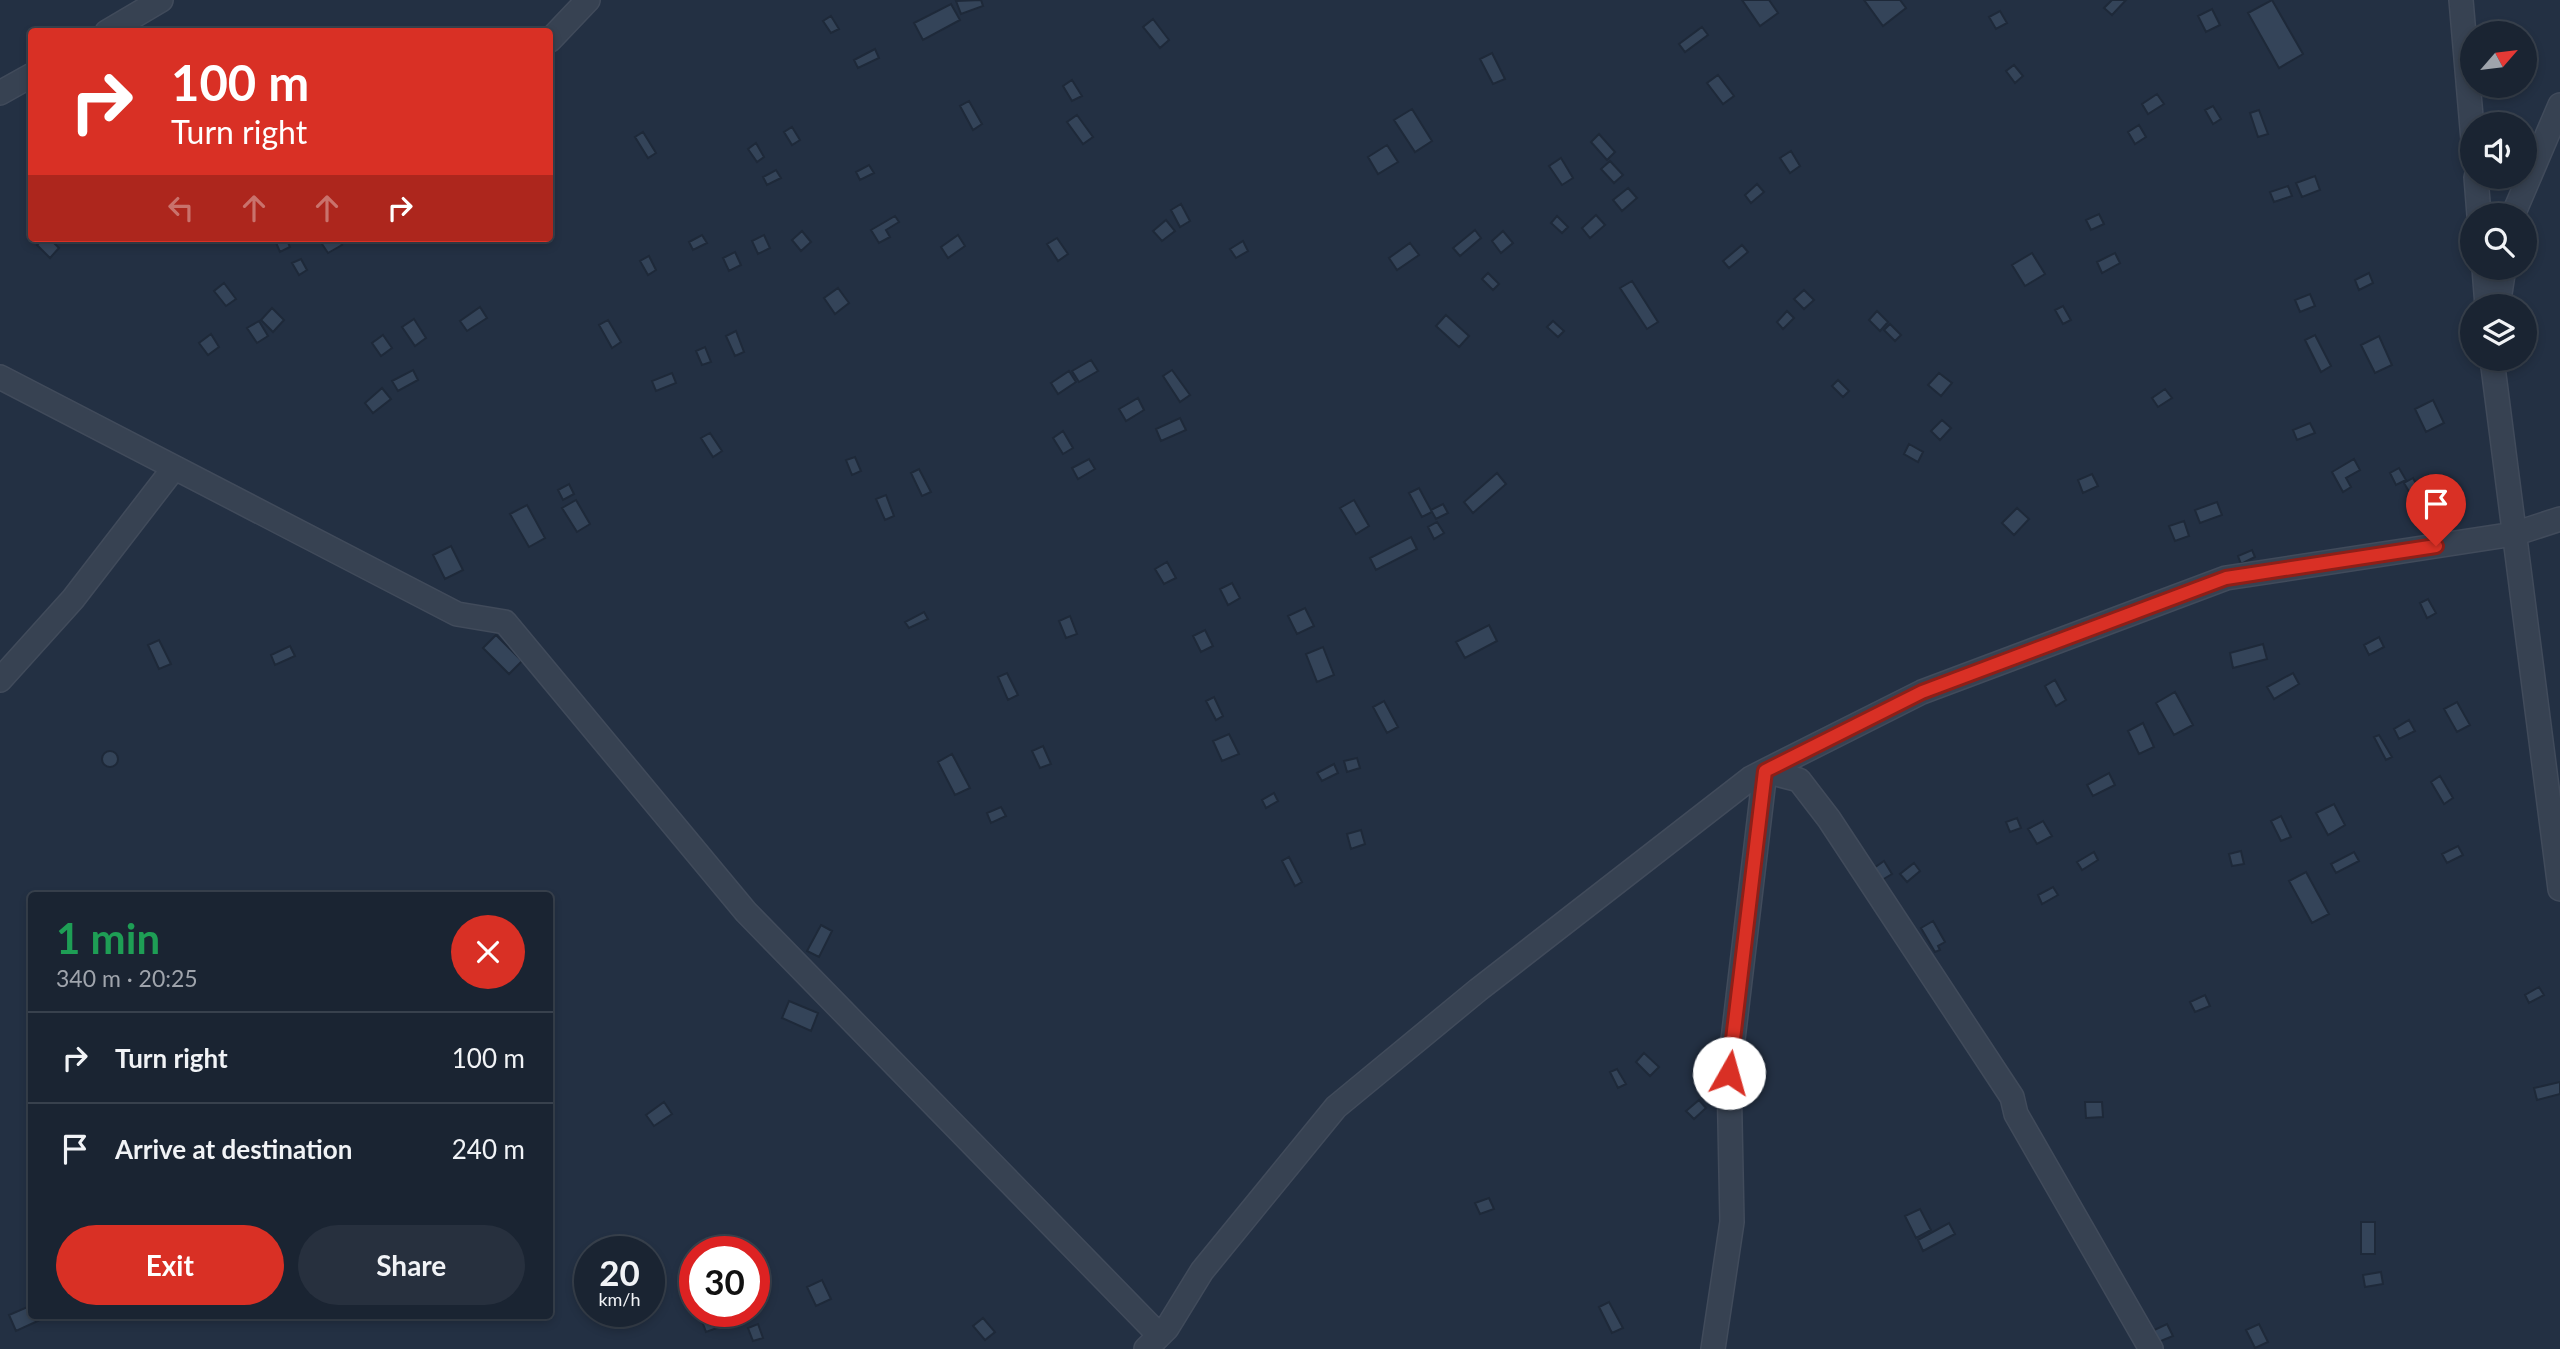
<!DOCTYPE html>
<meta charset="utf-8">
<style>
body{margin:0;font-family:Lato,sans-serif;background:#27303e;color:#f1f3f6;height:100vh;display:flex;flex-direction:column;font-size:26px;white-space:nowrap}
*{box-sizing:border-box;margin:0}
p{font-size:23px;color:#9fa4ac}
.icon{flex:none;width:38px;height:38px;fill:none;stroke:currentColor;stroke-width:2;stroke-linecap:round;stroke-linejoin:round}
.map{position:relative;flex:1;overflow:hidden}
.sheet{position:absolute;left:28px;top:892px;width:525px;height:427px;display:flex;flex-direction:column;background:#1a2432;border-radius:7px;box-shadow:0 4px 10px #0003,0 0 0 2px #38414d}
.sheet>*{flex:none}
.hud{position:absolute;left:28px;top:28px;width:525px;height:214px;border-radius:7px;box-shadow:0 4px 10px #0003,0 0 0 2px #38414d;background:#d93025;color:#fff;overflow:hidden}
.needle{width:46px;rotate:62deg}
.tools{position:absolute;left:2460px;top:21px;display:grid;gap:14px}
.tools a{display:grid;place-items:center;width:77px;height:77px;border-radius:50%;background:#1a2432;box-shadow:0 4px 10px #0003,0 0 0 2px #38414d;font-size:35px}
.speed{position:absolute;left:574px;top:1236px;display:flex;gap:14px;font-size:35px;font-weight:700;text-align:center}
.speed>*{display:grid;place-content:center;width:91px;height:91px;border-radius:50%;background:#1a2432;box-shadow:0 4px 10px #0003,0 0 0 2px #38414d;line-height:1}
.speed small{font-size:18px;font-weight:400}
.speed .limit{border:10px solid #d22;background:#fff;color:#111}
.pin{position:absolute;display:grid;place-items:center;width:60px;height:60px;color:#fff;margin:-72px -30px;border-radius:50% 50% 50% 0;rotate:-45deg;box-shadow:0 0 7px #0007}
.pin .icon{rotate:45deg}
.me{position:absolute;width:77px;margin:-38px;rotate:7deg;stroke-linejoin:round;filter:drop-shadow(0 0 5px #0008)}
.turn{display:flex;align-items:center;gap:24px;height:147px;padding:0 28px;font-size:32px}
.turn .icon{width:91px;height:91px;stroke-width:2.5}
.turn b{display:block;font-size:49px;line-height:60px}
.lanes{display:flex;align-items:center;height:66px;padding:0 28px;background:#0003;justify-content:center;gap:35px;direction:ltr}
.lanes .off{opacity:.35}
.round{display:grid;place-items:center;flex:none;width:74px;height:74px;border-radius:37px;background:#27303e}
.summary{display:flex;align-items:center;justify-content:space-between;height:119px;padding:0 28px}
h1{font-size:42px;font-weight:700;line-height:52px;color:#1e9e55}
.cta{display:flex;gap:14px;margin-top:auto;padding:14px 28px}
.cta a{flex:1;height:80px;border-radius:42px;background:#d93025;color:#fff;font-size:28px;font-weight:700;line-height:80px;text-align:center}
.cta a+a{background:#27303e;color:#f1f3f6}
ul{padding:0;list-style:none}
li{display:flex;align-items:center;gap:21px;height:91px;padding:0 28px;border-top:2px solid #38414d}
li div{flex:1}
li b{display:block;font-size:26px}
li em{font-style:normal}
.map>svg:first-child{display:block}
.building{fill:#344459;stroke:#1e2939;stroke-width:2}
.lines{fill:none;stroke-linecap:round;stroke-linejoin:round}
.street-casing{stroke:#414b5b;stroke-width:26}
.street{stroke:#374252;stroke-width:23}
.route-casing{stroke:#8d1f18;stroke-width:18}
.route{stroke:#d93025;stroke-width:12}
</style>
<div class="map">
<svg width="2560" height="1349" viewBox="0 0 2560 1349">
<rect width="100%" height="100%" fill="#233043"/>
<!-- building -->
<path class="building" d="M981 0 983 6 961 14 956 1Z
M1742 0H1769L1778 13 1760 26Z
M1864 0H1900L1906 8 1883 26Z
M2112 0H2126L2112 15 2104 8Z
M2272 0 2303 54 2279 68 2248 13Z
M951 4 960 20 923 40 914 23Z
M2212 9 2220 25 2206 32 2198 16Z
M2000 11 2007 23 1996 29 1989 17Z
M831 16 839 29 831 33 823 21Z
M1153 19 1169 40 1160 48 1143 27Z
M1702 27 1708 35 1685 52 1679 44Z
M875 49 879 58 858 68 854 60Z
M1492 53 1505 79 1493 84 1480 59Z
M2014 65 2023 76 2015 83 2006 71Z
M1718 75 1734 96 1723 104 1707 83Z
M1072 80 1082 96 1072 101 1063 86Z
M2157 94 2164 104 2148 114 2142 104Z
M969 101 982 124 973 130 960 106Z
M2213 106 2221 119 2213 124 2205 110Z
M1412 109 1432 141 1415 152 1394 120Z
M2259 110 2268 134 2258 137 2250 113Z
M1077 115 1093 137 1083 144 1067 122Z
M2139 125 2146 137 2135 144 2128 132Z
M792 127 800 140 792 145 784 132Z
M643 132 656 153 648 158 635 137Z
M1599 134 1615 152 1607 160 1591 142Z
M756 143 764 157 757 162 748 149Z
M1387 145 1398 162 1378 174 1368 157Z
M1791 151 1800 166 1790 173 1780 158Z
M1561 158 1573 178 1562 185 1549 166Z
M1610 161 1623 175 1614 183 1601 169Z
M869 165 874 173 860 180 856 172Z
M776 170 781 178 767 185 763 177Z
M2315 176 2320 190 2302 197 2296 183Z
M1757 184 1764 192 1751 203 1745 195Z
M2288 186 2292 196 2274 202 2270 192Z
M1628 188 1637 198 1622 211 1613 200Z
M1181 204 1190 221 1180 227 1171 210Z
M2099 214 2104 224 2091 230 2086 220Z
M1596 215 1605 225 1590 238 1582 228Z
M895 216 899 222 886 230 890 237 879 243 871 230Z
M1557 216 1568 227 1562 233 1551 223Z
M1166 220 1175 231 1162 241 1153 231Z
M1475 230 1481 238 1460 256 1453 248Z
M802 231 811 242 801 251 792 240Z
M1503 231 1513 243 1501 253 1492 241Z
M702 235 707 243 693 250 689 242Z
M764 235 770 248 758 254 752 241Z
M958 235 965 246 948 258 941 247Z
M44 238H49L59 248 50 258 37 245Z
M274 238H286L290 247 280 252Z
M318 238H337L342 245 328 253Z
M1057 238 1068 254 1058 261 1047 244Z
M1243 241 1248 251 1236 258 1230 249Z
M1410 243 1419 255 1397 270 1389 258Z
M1742 245 1748 252 1729 268 1723 261Z
M735 252 741 265 729 271 723 258Z
M2032 253 2045 274 2025 286 2012 265Z
M2115 253 2120 263 2102 273 2097 262Z
M649 256 656 270 648 275 640 261Z
M301 259 307 270 299 275 292 263Z
M1488 273 1499 284 1493 290 1482 279Z
M2369 273 2373 283 2359 290 2355 280Z
M1632 281 1658 322 1647 329 1620 288Z
M224 283 236 299 226 306 214 291Z
M838 288 849 303 835 314 824 298Z
M1804 290 1814 300 1804 309 1794 299Z
M2310 294 2315 306 2300 312 2295 300Z
M2063 306 2071 320 2063 324 2055 310Z
M480 307 487 318 467 331 460 321Z
M272 308 284 320 273 332 261 320Z
M1787 311 1794 318 1783 329 1777 322Z
M1877 311 1888 322 1880 331 1869 320Z
M1446 315 1469 336 1459 347 1436 326Z
M414 319 426 338 415 346 402 327Z
M608 320 621 342 612 348 599 325Z
M259 321 268 336 257 343 247 328Z
M1553 321 1564 331 1558 337 1547 327Z
M1890 324 1901 335 1895 341 1884 330Z
M736 331 744 352 735 356 726 336Z
M211 334 219 347 208 355 199 343Z
M383 335 392 348 381 356 372 343Z
M2315 335 2331 366 2321 372 2305 340Z
M2379 336 2392 365 2375 373 2361 345Z
M705 347 711 362 702 365 696 351Z
M1091 360 1098 371 1079 382 1072 371Z
M413 370 418 380 398 391 392 381Z
M1172 370 1190 395 1180 402 1163 376Z
M1069 371 1076 382 1058 394 1051 383Z
M672 373 676 383 656 391 652 381Z
M1939 373 1952 383 1941 396 1928 385Z
M1838 380 1849 391 1843 397 1832 386Z
M382 388 391 399 373 413 365 403Z
M2165 389 2172 398 2158 407 2152 398Z
M1138 398 1144 410 1126 421 1119 409Z
M2433 400 2444 423 2426 432 2415 409Z
M1180 418 1186 430 1161 441 1156 429Z
M1942 420 1951 428 1940 440 1931 431Z
M2310 423 2315 433 2297 440 2293 430Z
M1063 431 1073 448 1063 454 1053 438Z
M710 433 722 451 713 457 701 438Z
M1909 444 1923 452 1918 462 1904 454Z
M855 457 861 471 852 475 846 460Z
M1089 459 1095 469 1078 479 1072 468Z
M2354 459 2360 470 2346 478 2351 487 2343 492 2332 472Z
M2399 468 2406 480 2396 485 2390 473Z
M919 469 931 492 922 496 911 473Z
M1497 473 1506 484 1473 513 1464 502Z
M2092 474 2098 486 2083 493 2078 480Z
M2413 478 2420 491 2411 495 2404 483Z
M569 484 574 494 563 500 558 490Z
M1419 488 1432 512 1422 517 1409 493Z
M886 495 894 516 885 520 876 499Z
M576 500 590 524 577 532 562 508Z
M1354 500 1369 526 1356 534 1340 508Z
M2217 502 2222 515 2200 523 2195 510Z
M1443 504 1448 513 1436 519 1431 510Z
M527 505 545 538 529 547 510 514Z
M2017 508 2029 519 2014 535 2002 523Z
M2184 521 2189 536 2175 541 2169 526Z
M1437 522 1444 533 1434 539 1428 527Z
M1411 537 1417 549 1376 570 1370 558Z
M451 546 463 570 445 579 433 555Z
M2252 550 2255 557 2241 564 2238 556Z
M1167 562 1176 578 1164 584 1155 569Z
M1232 583 1240 598 1228 605 1220 589Z
M2428 599 2436 613 2427 618 2420 603Z
M1305 608 1314 626 1297 634 1288 616Z
M924 612 928 619 909 628 905 622Z
M1070 616 1077 634 1066 638 1059 621Z
M1489 625 1497 641 1465 658 1456 642Z
M1205 630 1213 646 1201 652 1193 636Z
M496 635 522 661 509 674 483 648Z
M2379 637 2384 647 2369 655 2364 645Z
M159 640 171 664 159 669 148 645Z
M2263 644 2267 659 2233 668 2230 653Z
M290 646 295 656 275 665 271 655Z
M1323 647 1334 675 1317 682 1306 654Z
M1007 673 1018 695 1008 700 998 677Z
M2293 673 2299 684 2274 699 2267 687Z
M2055 680 2066 700 2056 706 2045 686Z
M2175 692 2193 725 2174 735 2156 703Z
M1214 697 1223 716 1216 720 1206 701Z
M1384 701 1398 727 1387 733 1373 707Z
M2457 702 2470 725 2457 732 2444 709Z
M2409 720 2415 731 2399 739 2394 729Z
M2143 723 2154 747 2139 754 2128 731Z
M1229 734 1239 754 1222 761 1213 741Z
M2379 735 2392 757 2386 760 2374 737Z
M1043 746 1051 764 1040 768 1032 751Z
M102 759a8 8 0 1 1 16 0a8 8 0 1 1-16 0Z
M952 754 970 788 955 795 938 762Z
M1357 758 1360 768 1347 772 1344 761Z
M1334 764 1338 773 1322 781 1317 773Z
M2109 773 2115 785 2093 796 2087 785Z
M2440 776 2453 798 2444 804 2431 782Z
M1274 793 1278 801 1266 808 1262 800Z
M2334 804 2345 825 2328 835 2316 813Z
M1001 807 1006 816 991 823 987 813Z
M2281 816 2291 837 2281 841 2271 821Z
M2017 818 2021 828 2010 832 2006 822Z
M2043 821 2052 836 2037 844 2028 829Z
M1361 830 1365 844 1351 849 1347 834Z
M2458 846 2463 855 2447 863 2442 854Z
M2241 851 2244 864 2232 866 2229 854Z
M2094 852 2098 860 2082 870 2077 862Z
M2354 852 2359 861 2336 873 2331 864Z
M1289 857 1302 882 1295 886 1282 861Z
M1884 861 1892 874 1882 880 1874 868Z
M1914 863 1920 871 1907 882 1900 874Z
M2306 872 2329 914 2312 923 2289 881Z
M2053 887 2058 895 2042 904 2038 895Z
M1933 921 1945 942 1938 946 1940 950 1935 952 1921 928Z
M821 925 832 931 819 957 807 951Z
M2539 987 2544 995 2529 1003 2525 995Z
M2205 995 2210 1006 2195 1012 2190 1002Z
M789 1001 818 1013 811 1031 782 1018Z
M1644 1053 1659 1067 1650 1076 1636 1062Z
M1617 1069 1626 1084 1618 1088 1610 1072Z
M2560 1082V1094L2537 1100 2534 1088Z
M1699 1100 1706 1108 1694 1119 1686 1111Z
M664 1102 672 1114 654 1126 646 1115Z
M2085 1102H2102L2103 1117 2086 1118Z
M1489 1198 1494 1209 1480 1214 1475 1203Z
M1920 1209 1931 1230 1916 1238 1905 1216Z
M2361 1222H2375V1254H2361Z
M1949 1223 1955 1234 1923 1251 1918 1240Z
M2381 1272 2383 1284 2365 1287 2363 1275Z
M822 1280 831 1299 816 1306 807 1287Z
M1609 1302 1623 1328 1612 1333 1599 1307Z
M32 1305V1316H38L40 1320 16 1331 9 1315Z
M716 1316 720 1327 706 1332 702 1321Z
M983 1318 995 1332 985 1340 973 1326Z
M758 1324 763 1338 753 1341 748 1328Z
M2167 1324 2173 1336 2156 1343 2150 1332Z
M2259 1324 2268 1342 2255 1348 2246 1330Z"/>
<g class="lines">
<!-- street casing -->
<g class="street-casing">
<path id="street" d="M2461 0 2473 140
M107 32 161 0
M550 40 588 0
M0 93 32 75
M2476 177 2479 215
M2513 215 2560 105
M2484 268 2487 306
M2498 306 2504 268
M2492 359 2560 889
M0 377 457 614 505 622 746 912 1159 1335
M0 680 73 599 174 468
M1146 1349 1167 1328 1202 1271 1336 1107 1478 990 1751 778 1922 692 2226 578 2514 534 2560 519
M1713 1349 1732 1222 1729 1073 1765 771 1799 780 1829 819 2012 1097 2016 1114 2151 1349"/>
</g>
<!-- street -->
<use href="#street" class="street"/>
</g>
<g class="lines">
<!-- route casing -->
<g class="route-casing">
<path id="route" d="M1729 1073 1765 771 1922 692 2226 578 2436 546"/>
</g>
<!-- route -->
<use href="#route" class="route"/>
</g>
</svg>
<div class="tools">
<a><svg class="needle" viewBox="-14 -14 28 28"><path d="M0-13l5 13h-10z" fill="#e53935"/><path d="M0 13l5-13h-10z" fill="#9fa4ac"/></svg></a>
<a><svg class="icon" aria-label="sound" viewBox="0 0 24 24"><path d="M4 9h4l5-4v14l-5-4H4zM17 9q2 3 0 6"/></svg></a>
<a><svg class="icon" aria-label="search" viewBox="0 0 24 24"><circle cx="10" cy="10" r="6"/><path d="M15 15l6 6"/></svg></a>
<a><svg class="icon" aria-label="layers" viewBox="0 0 24 24"><path d="M12 4l9 5-9 5-9-5zM3 14l9 5 9-5"/></svg></a>
</div>
<div class="speed"><div>20<small>km/h</small></div><div class="limit">30</div></div>
<div class="pin" style="left:2436px;top:546px;background:#d93025"><svg class="icon" aria-label="arrive" viewBox="0 0 24 24"><path d="M6 21V4h12l-3 4 3 4H6"/></svg></div>
<svg class="me" style="left:1729px;top:1073px" viewBox="-20 -20 40 40"><circle r="19" fill="#fff"/><path d="M0-13L10 11 0 6-10 11z" fill="#d93025"/></svg>
<div class="hud">
<div class="turn"><svg class="icon" aria-label="right" viewBox="0 0 24 24"><path d="M7 20v-9h11M14 6l5 5-5 5"/></svg><div><b>100 m</b>Turn right</div></div>
<div class="lanes"><svg class="icon off" aria-label="left" viewBox="0 0 24 24"><path d="M17 20v-9H6M10 6l-5 5 5 5"/></svg><svg class="icon off" aria-label="ahead" viewBox="0 0 24 24"><path d="M12 20V5M6 11l6-6 6 6"/></svg><svg class="icon off" aria-label="ahead" viewBox="0 0 24 24"><path d="M12 20V5M6 11l6-6 6 6"/></svg><svg class="icon" aria-label="right" viewBox="0 0 24 24"><path d="M7 20v-9h11M14 6l5 5-5 5"/></svg></div>
</div>
<section class="sheet">
<div class="summary"><div><h1>1 min</h1><p>340 m · 20:25</p></div><a class="round" style="background:#d93025;color:#fff"><svg class="icon" aria-label="close" viewBox="0 0 24 24"><path d="M6 6l12 12M18 6L6 18"/></svg></a></div>
<ul>
<li><svg class="icon" aria-label="right" viewBox="0 0 24 24"><path d="M7 20v-9h11M14 6l5 5-5 5"/></svg><div><b>Turn right</b></div><em>100 m</em></li>
<li><svg class="icon" aria-label="arrive" viewBox="0 0 24 24"><path d="M6 21V4h12l-3 4 3 4H6"/></svg><div><b>Arrive at destination</b></div><em>240 m</em></li>
</ul>
<div class="cta"><a>Exit</a><a>Share</a></div>
</section>
</div>
